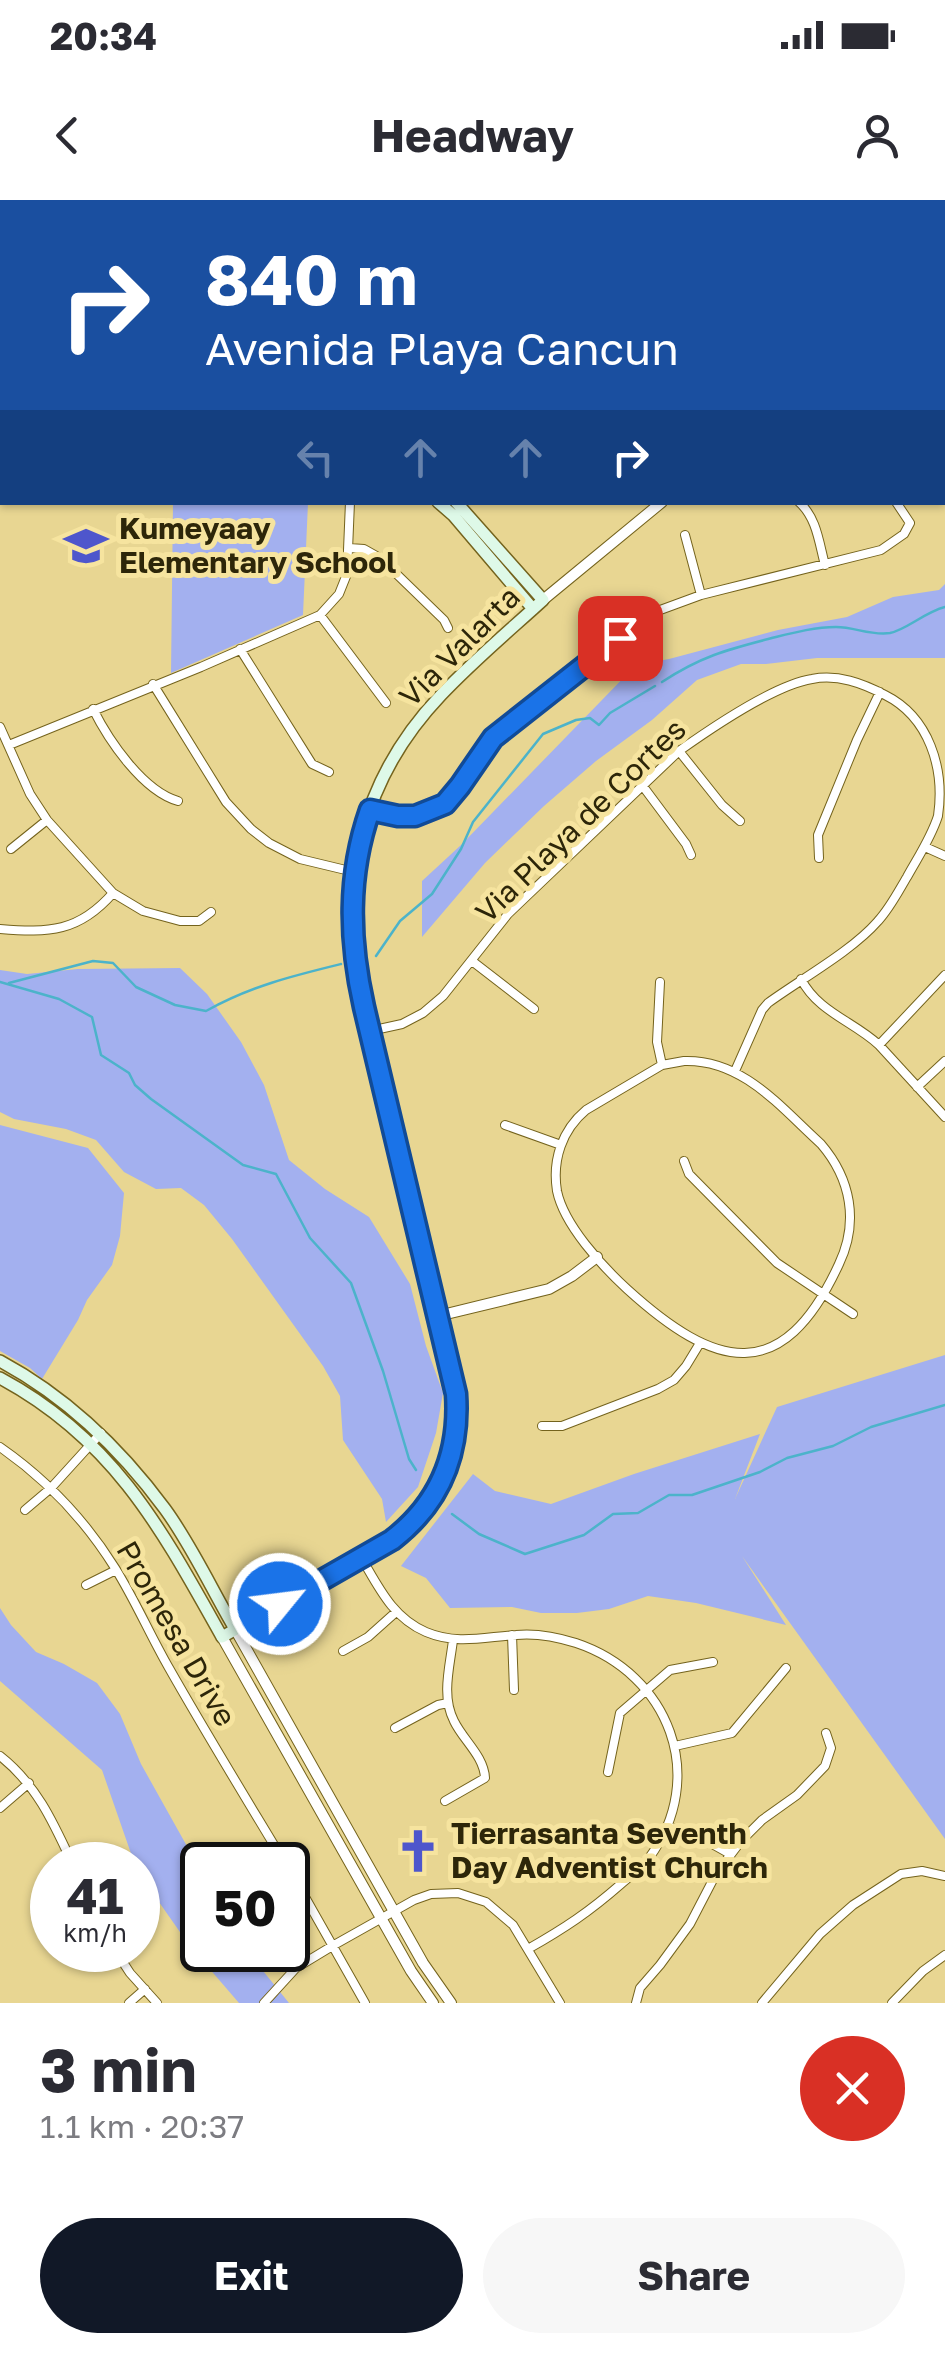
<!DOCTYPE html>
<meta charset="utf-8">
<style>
body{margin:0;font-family:"Golos Text",sans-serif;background:#f7f7f7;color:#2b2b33;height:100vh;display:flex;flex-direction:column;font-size:38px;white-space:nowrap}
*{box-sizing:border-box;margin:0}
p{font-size:32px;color:#7c7c81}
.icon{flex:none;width:55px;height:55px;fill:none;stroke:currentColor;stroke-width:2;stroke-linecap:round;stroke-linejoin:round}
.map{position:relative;height:1803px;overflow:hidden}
.details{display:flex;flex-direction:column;background:#fff;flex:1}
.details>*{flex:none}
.top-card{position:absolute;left:0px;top:0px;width:945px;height:305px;box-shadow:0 2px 8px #0004;background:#1a4fa0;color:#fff;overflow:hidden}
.speed{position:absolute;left:30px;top:1642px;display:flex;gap:20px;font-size:50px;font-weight:700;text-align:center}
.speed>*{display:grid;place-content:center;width:130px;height:130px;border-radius:50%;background:#fff;box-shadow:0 2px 8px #0004;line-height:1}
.speed small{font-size:25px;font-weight:400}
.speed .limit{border:5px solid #111;border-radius:15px;background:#fff;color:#111}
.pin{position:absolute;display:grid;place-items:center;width:85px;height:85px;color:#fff;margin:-42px;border-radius:20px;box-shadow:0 5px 15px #0006}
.me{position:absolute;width:110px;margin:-55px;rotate:61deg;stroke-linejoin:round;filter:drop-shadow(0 0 8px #0008)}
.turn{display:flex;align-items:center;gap:35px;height:210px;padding:0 40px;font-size:45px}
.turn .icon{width:130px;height:130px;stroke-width:2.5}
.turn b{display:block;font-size:70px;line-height:85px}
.lanes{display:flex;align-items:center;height:95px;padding:0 40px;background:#0003;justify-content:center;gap:50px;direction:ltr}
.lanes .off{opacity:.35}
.round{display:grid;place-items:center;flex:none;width:105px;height:105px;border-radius:52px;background:#f7f7f7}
.headline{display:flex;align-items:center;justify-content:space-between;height:170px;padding:0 40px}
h1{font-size:60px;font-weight:700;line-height:75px}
.action{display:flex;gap:20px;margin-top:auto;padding:20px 40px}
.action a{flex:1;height:115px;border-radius:60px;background:#111827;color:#fff;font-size:40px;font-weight:700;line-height:115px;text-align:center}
.action a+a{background:#f7f7f7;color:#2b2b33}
.status{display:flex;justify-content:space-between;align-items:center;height:70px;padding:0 50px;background:#fff;direction:ltr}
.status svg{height:28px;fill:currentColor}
header{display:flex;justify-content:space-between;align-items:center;height:130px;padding:0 40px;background:#fff;font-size:45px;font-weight:700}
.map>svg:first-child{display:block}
.green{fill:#a3b0ef}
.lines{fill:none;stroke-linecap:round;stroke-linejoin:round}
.stream{stroke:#4cb3ca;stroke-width:2.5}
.minor-casing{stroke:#74631d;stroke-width:10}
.tertiary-casing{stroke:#74631d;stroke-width:12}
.secondary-casing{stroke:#74631d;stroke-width:14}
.minor{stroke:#fff;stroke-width:8}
.tertiary{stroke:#fff;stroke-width:10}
.secondary{stroke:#def9e8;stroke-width:11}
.route-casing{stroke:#114b97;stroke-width:25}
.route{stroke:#1a73e8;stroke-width:18}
.labels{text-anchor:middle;stroke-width:10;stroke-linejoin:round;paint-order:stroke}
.poi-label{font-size:30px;font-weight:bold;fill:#2d2609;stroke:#f6e49f;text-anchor:start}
.street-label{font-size:30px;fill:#2d2609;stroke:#f6e49f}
</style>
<div class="status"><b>20:34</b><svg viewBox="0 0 49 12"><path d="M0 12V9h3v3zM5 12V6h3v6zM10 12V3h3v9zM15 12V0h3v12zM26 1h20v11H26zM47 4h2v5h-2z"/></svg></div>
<header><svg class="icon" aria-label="back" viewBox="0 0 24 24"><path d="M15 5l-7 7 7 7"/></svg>Headway<svg class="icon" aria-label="person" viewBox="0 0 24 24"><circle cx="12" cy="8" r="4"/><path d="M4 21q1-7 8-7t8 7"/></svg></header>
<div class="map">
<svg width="945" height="1803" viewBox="0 0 945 1803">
<rect width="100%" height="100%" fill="#e8d692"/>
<!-- green -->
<path class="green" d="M173 303H308L303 415 171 473Z
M945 384V458H817L766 464H741L697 480 652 520 596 561 544 606 485 663 422 737V681L461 645 636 465 669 459 778 430 847 417 893 397 939 390Z
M180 768 207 794 241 842 264 885 289 960 325 989 369 1017 410 1084 426 1146 443 1193 436 1233 418 1287 386 1322 382 1299 343 1240 340 1196 323 1166 232 1039 204 1005 181 988 156 989 124 972 96 940 66 929 14 919 0 912V770L27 774 78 769Z
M0 925 88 948 124 993 120 1036 112 1065 87 1100 78 1120 42 1179 30 1168 0 1151Z
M945 1155V1639L742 1356 786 1425 696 1403 648 1396 609 1409 577 1413H541L512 1407 450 1408 426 1378 401 1366 473 1274 495 1291 551 1304 634 1274 760 1234 735 1299 777 1207Z
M0 1408 11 1425 36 1452 64 1464 97 1483 120 1514 141 1564 202 1673V1750H246L289 1803H239L189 1745 138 1672V1665H135L102 1570 0 1481Z"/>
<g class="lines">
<!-- stream -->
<path class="stream" d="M942 34H945
M662 482C703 455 730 449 776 437 796 432 816 427 836 427 855 427 871 436 890 433 906 430 925 412 945 407
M376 756 400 721 432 694 461 649 473 622 543 534 576 520 590 518 599 525 610 513 655 486
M0 782 59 799 92 817 101 855 129 873 135 885 151 899 243 965 276 974 310 1038 351 1083 383 1171 409 1259 416 1270
M9 783 93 761 113 763 136 787 175 805 206 811C251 786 292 776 341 764
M452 1314 479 1334 525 1354 584 1335 613 1314 638 1313 669 1295H692L760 1272 787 1258 833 1246 871 1227 945 1205"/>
<!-- minor casing -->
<g class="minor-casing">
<path id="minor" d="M50 0 57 2
M11 2 28 0
M784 2 792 0
M0 89H2
M942 141 945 138
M942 219H945
M942 246H945
M942 291 945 296
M799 302C817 318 819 343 825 365
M685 335 701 395
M349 348 364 349 380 358 444 420 448 428
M320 415 386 503
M240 449 312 564 329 572
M153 484 226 602 251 629 269 643 300 659 354 672
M93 509C109 541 143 591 178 601
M0 527 30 594 47 620 113 693 143 711 180 721H199L211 712
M9 545 201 467 320 415 339 394 347 374 350 302
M679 551 722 605 740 621
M642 585 686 644 691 655
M370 610 397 616H415L445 604 460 586 493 538 652 413 701 395 881 350 904 334 910 323 896 302
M925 647 945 656
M11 649 47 620
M819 658 818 635 857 540 880 492
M0 729C49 733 79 732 113 693
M472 761 534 809
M801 779C818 812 853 821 879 845L945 917
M660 782 657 842 662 865
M370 831 402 824 423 813 443 796 508 714 679 551C710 529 775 485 812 479 838 474 862 483 885 495 929 517 945 568 938 616 931 638 918 657 907 677 898 692 890 708 878 721 852 751 801 779 768 803L762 810 735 871
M879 845 945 775
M684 861C743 859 781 908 821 944 851 979 859 1022 839 1064 782 1188 715 1169 627 1089 602 1066 564 1025 557 991 552 960 562 930 586 910L662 865Z
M917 887 945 861
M505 925 561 945
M684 961 689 974 777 1063 853 1114
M542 1226H562L658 1189 674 1180 686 1166 700 1143
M0 1247C46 1279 85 1320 115 1368 135 1400 150 1435 169 1468 207 1535 247 1600 286 1665
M25 1310 51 1288 101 1233
M362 1359C379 1388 393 1418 426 1432 457 1445 484 1437 516 1435 536 1433 557 1437 576 1443 669 1474 709 1577 649 1658 642 1668 631 1675 621 1684 589 1712 565 1728 528 1749
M86 1385 116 1370
M512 1435 514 1490
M343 1451 368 1437 396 1412
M395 1528 438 1505 448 1503
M675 1546 732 1533 786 1468
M0 1556C37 1585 54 1624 73 1665
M608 1572 620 1513 670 1470 713 1462
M445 1601 485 1578C484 1556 463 1540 454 1521 441 1496 450 1466 453 1440
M0 1608 29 1583
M668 1626 705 1640 730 1654
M288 1667 365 1803
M115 1750 130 1773 157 1803
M129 1803 145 1789
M264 1803 296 1768 334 1745 414 1700 431 1694 458 1693 486 1702 513 1725 560 1803
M636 1803 640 1788 660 1765 690 1724 716 1674 741 1641 762 1620 797 1595 825 1566 831 1548 826 1533
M762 1803 820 1734 853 1705 901 1674 922 1671 945 1676
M892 1803 923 1771 945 1755"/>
</g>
<!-- tertiary casing -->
<g class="tertiary-casing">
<path id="tertiary" d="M744 0 746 2
M543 400 662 302
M438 1116 549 1089 572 1076 597 1057
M235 1429 423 1763 451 1803
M222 1437 411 1771 433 1803"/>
</g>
<!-- secondary casing -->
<g class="secondary-casing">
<path id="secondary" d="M0 211H2
M0 225H2
M438 302 453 315 533 409
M0 1161C67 1197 120 1248 165 1309 192 1346 212 1390 235 1429
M0 1178C114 1239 162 1330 222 1437L392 1340C440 1304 460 1253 457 1194L358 779C340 671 365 575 441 495 473 461 509 431 543 400L456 302"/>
</g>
<!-- minor -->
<use href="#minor" class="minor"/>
<!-- tertiary -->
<use href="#tertiary" class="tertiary"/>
<!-- secondary -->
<use href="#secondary" class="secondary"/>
</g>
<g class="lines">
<!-- route casing -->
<g class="route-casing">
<path id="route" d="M280 1404 392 1340C440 1303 460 1254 456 1194L364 807C349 740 347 676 370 610L398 616H415L445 604 460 586 493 538 620 438"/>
</g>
<!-- route -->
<use href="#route" class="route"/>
</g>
<!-- icons -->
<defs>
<g id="school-bare" transform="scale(3.45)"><path d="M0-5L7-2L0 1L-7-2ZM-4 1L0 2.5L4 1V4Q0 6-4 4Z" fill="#4e56cc" stroke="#f6e49f" stroke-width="2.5" paint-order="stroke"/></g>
<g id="church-bare" transform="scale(3.45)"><path d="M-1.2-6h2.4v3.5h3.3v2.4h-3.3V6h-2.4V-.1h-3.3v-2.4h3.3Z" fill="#4e56cc" stroke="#f6e49f" stroke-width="2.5" paint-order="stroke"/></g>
</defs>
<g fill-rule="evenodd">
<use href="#school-bare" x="86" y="346"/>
<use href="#church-bare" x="418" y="1651"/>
</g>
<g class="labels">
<!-- poi labels -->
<g class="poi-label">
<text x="119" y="339">Kumeyaay<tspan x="119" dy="34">Elementary School</tspan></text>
<text x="451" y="1644">Tierrasanta Seventh<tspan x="451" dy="34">Day Adventist Church</tspan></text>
</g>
<!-- street labels -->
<g class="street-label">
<text transform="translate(460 447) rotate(-45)" y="10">Via Valarta</text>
<text transform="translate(581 621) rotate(-44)" y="10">Via Playa de Cortes</text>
<text transform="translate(176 1434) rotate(60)" y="10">Promesa Drive</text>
</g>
</g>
</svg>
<div class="speed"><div>41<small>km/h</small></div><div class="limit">50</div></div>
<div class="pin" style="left:620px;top:438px;background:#d93025"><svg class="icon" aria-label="arrive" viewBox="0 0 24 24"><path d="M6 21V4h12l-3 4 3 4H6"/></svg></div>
<svg class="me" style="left:280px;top:1404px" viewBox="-20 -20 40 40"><circle r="17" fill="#1a73e8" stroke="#fff" stroke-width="3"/><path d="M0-11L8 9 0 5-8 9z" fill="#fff"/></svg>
<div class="top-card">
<div class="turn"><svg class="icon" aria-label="right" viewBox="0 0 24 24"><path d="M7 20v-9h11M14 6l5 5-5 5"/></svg><div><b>840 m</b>Avenida Playa Cancun</div></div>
<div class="lanes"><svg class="icon off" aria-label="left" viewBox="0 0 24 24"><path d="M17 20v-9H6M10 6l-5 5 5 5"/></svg><svg class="icon off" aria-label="ahead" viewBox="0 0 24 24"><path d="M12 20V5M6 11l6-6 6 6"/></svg><svg class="icon off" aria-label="ahead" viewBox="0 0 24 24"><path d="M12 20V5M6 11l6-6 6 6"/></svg><svg class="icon" aria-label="right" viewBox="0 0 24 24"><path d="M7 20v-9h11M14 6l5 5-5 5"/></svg></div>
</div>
</div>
<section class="details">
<div class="headline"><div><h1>3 min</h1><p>1.1 km · 20:37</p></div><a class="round" style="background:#d93025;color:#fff"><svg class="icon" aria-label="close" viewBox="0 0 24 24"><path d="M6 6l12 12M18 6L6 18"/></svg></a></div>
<div class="action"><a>Exit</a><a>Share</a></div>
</section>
